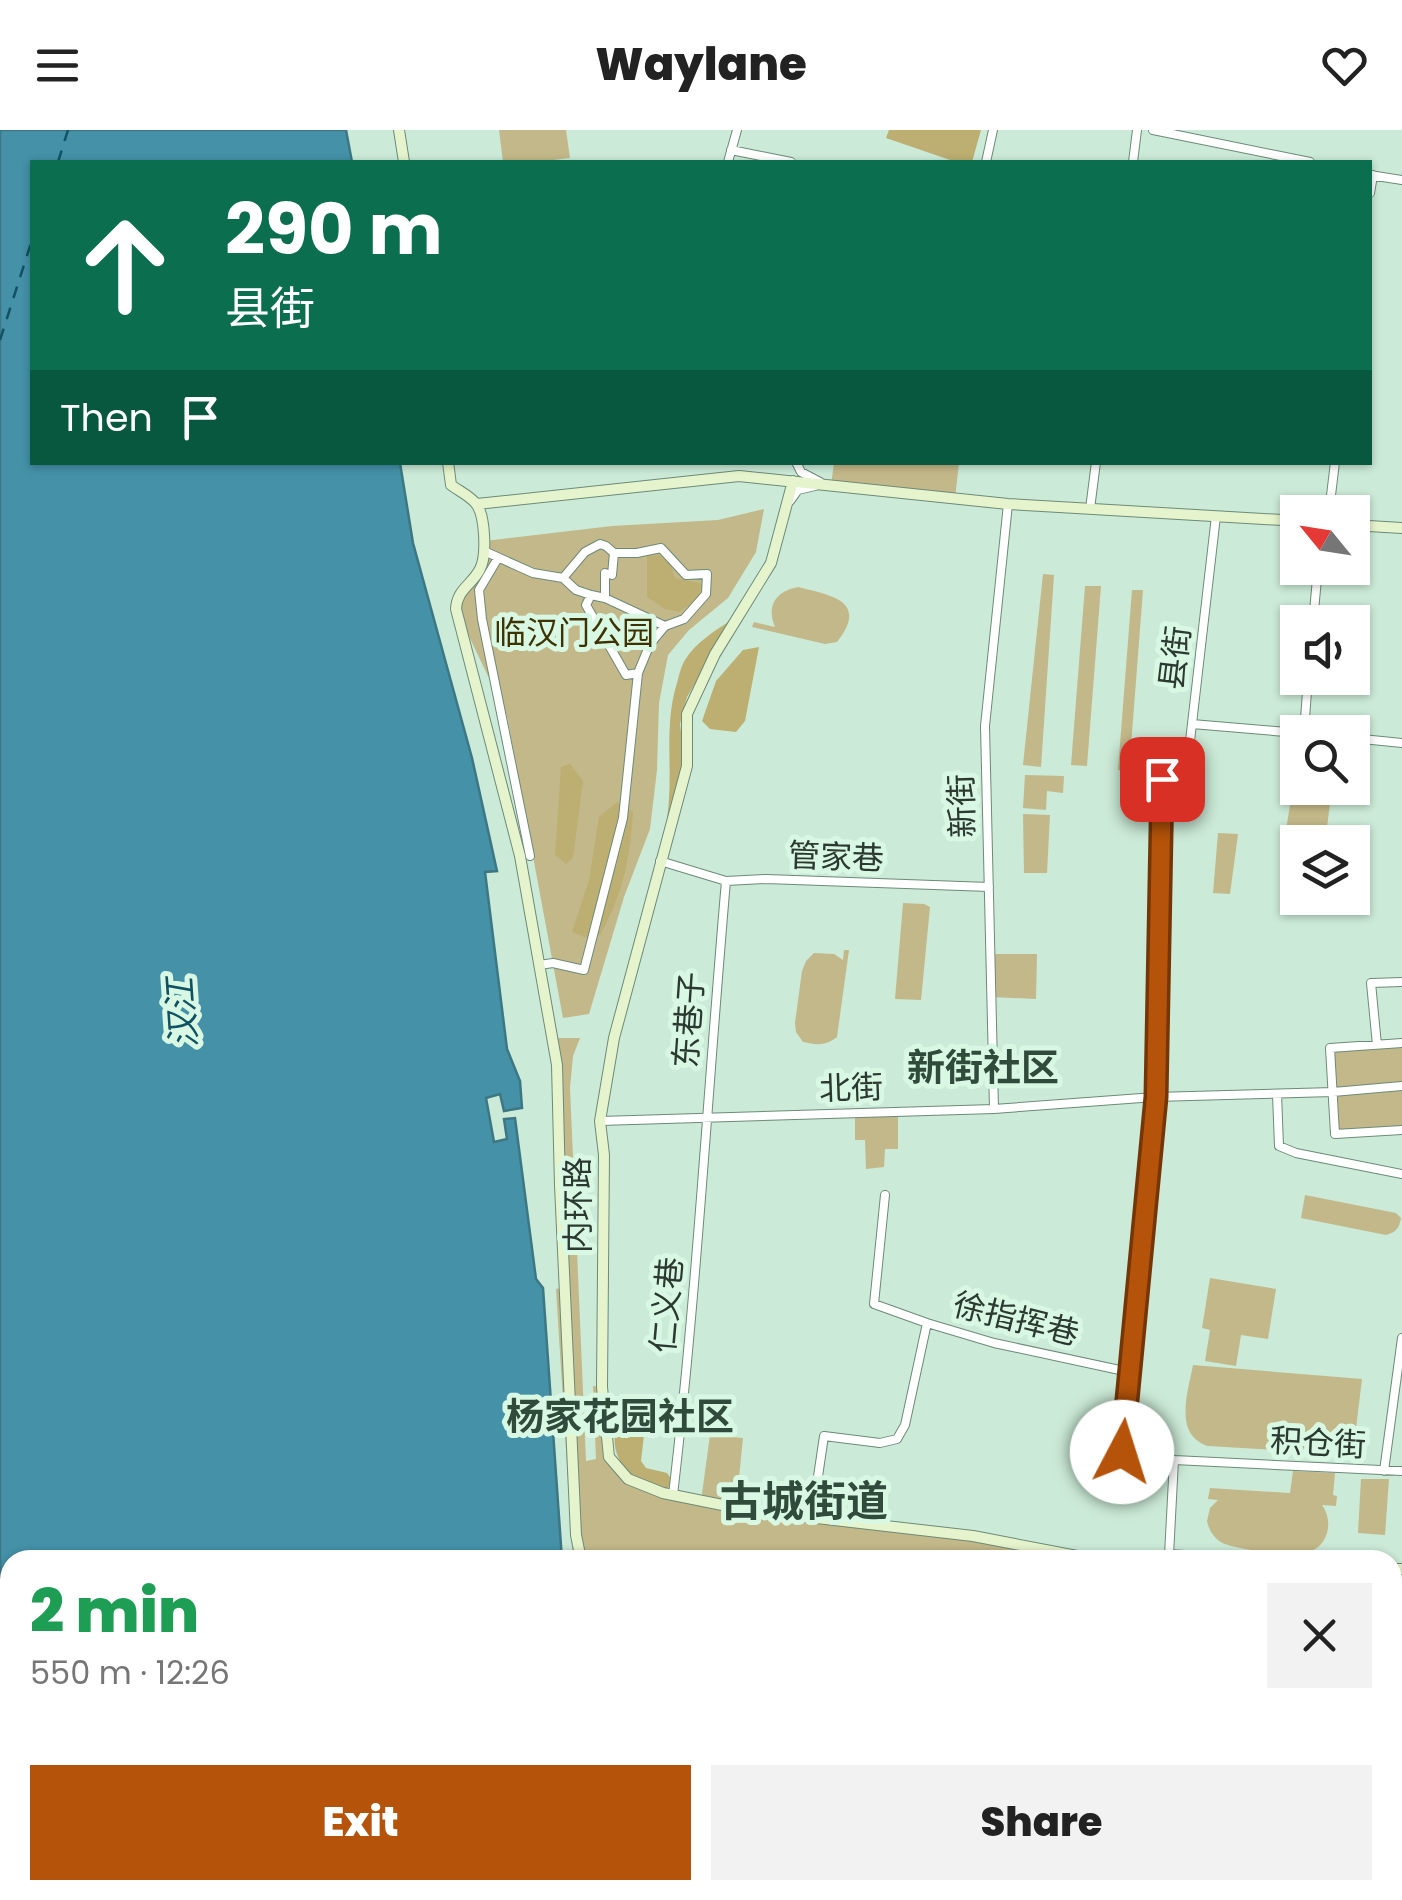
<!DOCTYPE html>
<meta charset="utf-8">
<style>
body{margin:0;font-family:Poppins,"Noto Sans SC",sans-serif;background:#f2f2f2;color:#222;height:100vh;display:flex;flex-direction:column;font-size:38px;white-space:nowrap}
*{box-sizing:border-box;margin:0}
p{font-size:32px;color:#767676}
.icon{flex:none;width:55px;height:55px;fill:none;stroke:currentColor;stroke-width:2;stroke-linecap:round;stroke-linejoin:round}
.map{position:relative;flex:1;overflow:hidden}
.side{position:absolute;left:0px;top:1420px;width:1402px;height:350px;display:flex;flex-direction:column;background:#fff;border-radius:30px 30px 0 0;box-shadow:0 2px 8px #0004}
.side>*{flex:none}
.banner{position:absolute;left:30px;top:30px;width:1342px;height:305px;border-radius:0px;box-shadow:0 2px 8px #0004;background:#0b6e4f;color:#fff;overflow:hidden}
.needle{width:65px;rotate:300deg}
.controls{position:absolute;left:1280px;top:365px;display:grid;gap:20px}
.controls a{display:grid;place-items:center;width:90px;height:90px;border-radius:0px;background:#fff;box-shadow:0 2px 8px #0004;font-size:50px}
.pin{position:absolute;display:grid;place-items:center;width:85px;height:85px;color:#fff;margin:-42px;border-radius:20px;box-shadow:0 5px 15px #0006}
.me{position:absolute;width:110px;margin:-55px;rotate:5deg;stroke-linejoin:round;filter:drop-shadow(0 0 8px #0008)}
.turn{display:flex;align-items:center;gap:35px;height:210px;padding:0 30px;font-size:45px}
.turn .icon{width:130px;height:130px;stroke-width:2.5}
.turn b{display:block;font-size:70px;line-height:85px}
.then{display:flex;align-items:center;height:95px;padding:0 30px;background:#0003;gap:20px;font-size:38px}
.round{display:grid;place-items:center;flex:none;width:105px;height:105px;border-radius:0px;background:#f2f2f2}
.head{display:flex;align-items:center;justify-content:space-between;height:170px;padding:0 30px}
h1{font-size:60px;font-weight:800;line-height:75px;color:#1e9e55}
.primary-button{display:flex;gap:20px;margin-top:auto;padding:20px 30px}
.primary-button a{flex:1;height:115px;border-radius:0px;background:#b45309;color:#fff;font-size:40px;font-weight:800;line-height:115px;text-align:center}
.primary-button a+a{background:#f2f2f2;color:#222}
header{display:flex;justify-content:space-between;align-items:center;height:130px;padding:0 30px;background:#fff;font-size:45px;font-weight:800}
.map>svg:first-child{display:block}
.green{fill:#c3b889}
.forest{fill:#bdaf71}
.water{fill:#4491a8;stroke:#3d7784;stroke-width:2.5}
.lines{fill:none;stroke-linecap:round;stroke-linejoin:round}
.ferry{stroke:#105263;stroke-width:2.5;stroke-dasharray:12 10;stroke-linecap:butt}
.street-casing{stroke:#6d8a78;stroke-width:10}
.secondary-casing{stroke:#6d8a78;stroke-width:12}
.street{stroke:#fff;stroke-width:8}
.secondary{stroke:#e5f4cc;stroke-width:10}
.route-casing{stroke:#753606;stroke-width:25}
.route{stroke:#b45309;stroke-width:18}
.labels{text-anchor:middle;stroke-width:10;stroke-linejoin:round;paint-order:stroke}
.park-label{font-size:32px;fill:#3e3300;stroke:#d8f8e4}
.street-label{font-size:32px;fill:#2c3931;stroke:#d8f8e4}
.water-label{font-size:35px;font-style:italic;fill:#105263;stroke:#d8f8e4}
.quarter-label{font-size:38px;font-weight:bold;fill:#304b3b;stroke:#d8f8e4}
.district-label{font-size:42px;font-weight:bold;fill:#304b3b;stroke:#d8f8e4}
</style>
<header><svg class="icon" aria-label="menu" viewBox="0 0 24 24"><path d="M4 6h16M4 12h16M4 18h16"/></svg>Waylane<svg class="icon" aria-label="heart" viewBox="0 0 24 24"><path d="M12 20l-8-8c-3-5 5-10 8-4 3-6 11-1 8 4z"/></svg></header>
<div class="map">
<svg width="1402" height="1770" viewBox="0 0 1402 1770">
<rect width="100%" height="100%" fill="#cbead7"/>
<!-- green -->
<path class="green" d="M499 0H566L570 28 537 32H503Z
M834 333H959L955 368 831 355Z
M764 379 756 422 728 468 689 500 668 525 659 573 657 640 650 699 624 767 589 884 563 888 507 586 456 479 480 440 484 411 612 396 718 390Z
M1043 444 1054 445 1041 637 1023 635Z
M1085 456H1101L1087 636 1071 635Z
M798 457C829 465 870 470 837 512L825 514 752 497 754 492 775 497C766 476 776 461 798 457Z
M1132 460H1143L1129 642 1118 640Z
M1297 631 1298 658H1332L1326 705 1286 700Z
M1025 645 1064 646 1063 663 1047 661 1046 680 1023 678Z
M1023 684 1050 685 1047 743H1024Z
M1218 703 1238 704 1230 764 1213 763Z
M903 773 924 774 930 777 921 870 895 869Z
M844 820H849L837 907C826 916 817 915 803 912L796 902 795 893 802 841 806 831 814 823 834 824 843 830Z
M990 824H1037L1036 869 991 867Z
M557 908H580L573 926 570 958 586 1331 596 1329 593 1256 602 1257 609 1327 628 1349 701 1371 710 1305 743 1308 736 1377 973 1406 1098 1430H573L556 1159 564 1157Z
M1402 913V1000L1335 1004 1330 918Z
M898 982V1019H885L884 1037 866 1039 865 1010H855V983Z
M1305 1065 1396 1083 1401 1088C1399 1099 1396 1102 1386 1105L1301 1088Z
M1210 1148 1276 1159 1268 1209 1241 1205 1236 1236 1205 1231 1210 1200 1202 1198Z
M1193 1235 1362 1249 1354 1315 1341 1324 1208 1316C1173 1304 1188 1262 1193 1235Z
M1293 1341 1335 1343 1333 1365 1337 1366 1336 1376 1322 1375C1335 1393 1327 1420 1304 1423 1288 1425 1231 1420 1219 1411 1212 1405 1209 1399 1207 1391L1210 1378 1218 1370 1208 1369 1210 1358 1290 1363Z
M1361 1349H1389L1385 1405 1358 1403Z"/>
<!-- forest -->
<path class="forest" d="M889 0H981L972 32H956L886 8Z
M659 425 671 435 675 448 700 453 703 457 696 470 679 482 665 479 647 467V426Z
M733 489 687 567 680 594 684 627 683 642 667 688C674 643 663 597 677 553 679 546 681 536 685 530 696 512 716 500 733 489Z
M759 517 745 591 736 602 710 599 702 591 716 551 743 520Z
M570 634 583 651 573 728 566 734 555 725 561 637Z
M617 672 633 682C630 729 623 764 600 805L584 807 572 802 589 750 599 687Z
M620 1290 645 1296 641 1331 646 1338 667 1343 671 1349 668 1359 663 1360C654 1356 640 1352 632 1345 615 1332 609 1307 620 1290Z"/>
<!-- water -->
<path class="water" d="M0 0H346L352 32H32V332L400 333 413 413 472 628 497 741 485 742 507 919 520 951 522 978 504 981 500 964 486 968 494 1012 507 1009 504 989 515 988 536 1149 543 1158 562 1430H10V1760H631L632 1770H0Z
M1392 1517 1402 1526V1735L1392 1727Z"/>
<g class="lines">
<!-- ferry -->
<path class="ferry" d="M58 32 68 0
M0 210 32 110"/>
<!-- street casing -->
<g class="street-casing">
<path id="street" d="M1153 0 1310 32
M731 20 791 32
M728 32 737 0
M986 32 993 0
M1133 32 1137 0
M1370 45 1402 50
M1370 63 1373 45
M796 332 801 342 820 352
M790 371 798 360 815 356
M1090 379 1096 332
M1329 382 1335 332
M484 421 533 443 563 448 576 460 591 465
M498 428 479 460 482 489 530 726
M563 448 585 422 600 414 606 416 614 423
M605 468V443L612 445 614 423H637L661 418 686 445 707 444 706 464 684 489 665 496 605 468 591 465 586 475 626 545 638 543
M1313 492 1318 438
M1192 594 1298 603
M1304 602 1308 548
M1352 608 1402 613
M660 731 726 751
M539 835 553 833 584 840 623 688 638 543 650 514 665 496
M1402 913 1330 918 1335 1004 1402 1000
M1377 915 1371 853 1402 852
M1277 964 1279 1016 1296 1023 1402 1044
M994 979 985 596 1008 374
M600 991 994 979 1155 967 1333 962 1402 956
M885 1065 874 1174 927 1193
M604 1270 683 1277
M1174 1330 1402 1341
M1384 1341 1402 1208
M673 1365C697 1161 708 956 726 751L766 749 989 757
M812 1387 824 1306 880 1313 897 1309 905 1295 927 1193 994 1213 1129 1242
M1169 1425 1174 1330 1122 1322 1155 967 1162 649 1190 611 1216 386
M916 1770 1030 1768 1056 1770"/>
</g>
<!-- secondary casing -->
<g class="secondary-casing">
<path id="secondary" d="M399 0 404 32
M448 332 451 355C459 361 472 367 477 375 485 387 487 426 480 439 472 455 457 459 456 479L520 726 557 935 560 1055 576 1405 581 1430
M793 351 771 433 715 524 687 584V636L614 908 600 991 604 1025 602 1257 609 1327 628 1349 663 1363 747 1380 973 1406 1098 1430
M477 374 739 346 1008 374 1298 391
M1352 395 1402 398
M1153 1430 1169 1425 1247 1430
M1392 1439H1402
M660 1760 663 1770"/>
</g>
<!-- street -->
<use href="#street" class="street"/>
<!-- secondary -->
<use href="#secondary" class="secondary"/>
</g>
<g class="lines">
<!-- route casing -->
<g class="route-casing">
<path id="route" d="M1122 1322 1156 967 1162 649"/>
</g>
<!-- route -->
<use href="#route" class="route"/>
</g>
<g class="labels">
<!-- park labels -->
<g class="park-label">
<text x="574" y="514">临汉门公园</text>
</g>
<!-- street labels -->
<g class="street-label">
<text transform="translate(1175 528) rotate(-83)" y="11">县街</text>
<text transform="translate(962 676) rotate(-92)" y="11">新街</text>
<text transform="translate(836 727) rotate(2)" y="11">管家巷</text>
<text transform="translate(689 890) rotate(-86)" y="11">东巷子</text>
<text transform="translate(851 958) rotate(-2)" y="11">北街</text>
<text transform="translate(578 1075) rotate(-90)" y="11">内环路</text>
<text transform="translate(667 1175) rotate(-85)" y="11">仁义巷</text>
<text transform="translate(1016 1189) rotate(14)" y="11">徐指挥巷</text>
<text transform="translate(1318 1313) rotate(3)" y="11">积仓街</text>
</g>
<!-- water labels -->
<g class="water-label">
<text transform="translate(182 883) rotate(-94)" y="12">汉江</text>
</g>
<!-- quarter labels -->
<g class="quarter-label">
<text x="983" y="951">新街社区</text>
<text x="620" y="1300">杨家花园社区</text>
</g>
<!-- district labels -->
<g class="district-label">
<text x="804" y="1386">古城街道</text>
</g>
</g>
</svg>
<div class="controls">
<a><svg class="needle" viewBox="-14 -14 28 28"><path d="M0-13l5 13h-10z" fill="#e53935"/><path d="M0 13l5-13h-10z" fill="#767676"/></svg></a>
<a><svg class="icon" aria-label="sound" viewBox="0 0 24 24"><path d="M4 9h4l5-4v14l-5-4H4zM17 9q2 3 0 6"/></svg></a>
<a><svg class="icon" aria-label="search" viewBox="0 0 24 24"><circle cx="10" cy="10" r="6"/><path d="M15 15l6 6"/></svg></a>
<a><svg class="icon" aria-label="layers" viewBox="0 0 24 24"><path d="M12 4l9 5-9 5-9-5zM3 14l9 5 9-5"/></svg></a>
</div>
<div class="pin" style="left:1162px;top:649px;background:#d93025"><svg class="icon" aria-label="arrive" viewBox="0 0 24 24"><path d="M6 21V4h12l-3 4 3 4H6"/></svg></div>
<svg class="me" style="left:1122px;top:1322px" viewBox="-20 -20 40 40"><circle r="19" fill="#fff"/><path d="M0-13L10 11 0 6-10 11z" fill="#b45309"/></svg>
<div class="banner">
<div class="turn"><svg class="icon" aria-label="ahead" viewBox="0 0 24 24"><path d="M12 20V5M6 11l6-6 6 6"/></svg><div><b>290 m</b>县街</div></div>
<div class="then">Then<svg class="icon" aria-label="arrive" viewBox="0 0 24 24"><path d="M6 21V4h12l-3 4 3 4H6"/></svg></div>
</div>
<section class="side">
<div class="head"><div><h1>2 min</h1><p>550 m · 12:26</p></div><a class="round"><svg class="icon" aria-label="close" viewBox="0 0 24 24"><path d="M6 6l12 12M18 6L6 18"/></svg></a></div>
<div class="primary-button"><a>Exit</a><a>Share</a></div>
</section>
</div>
